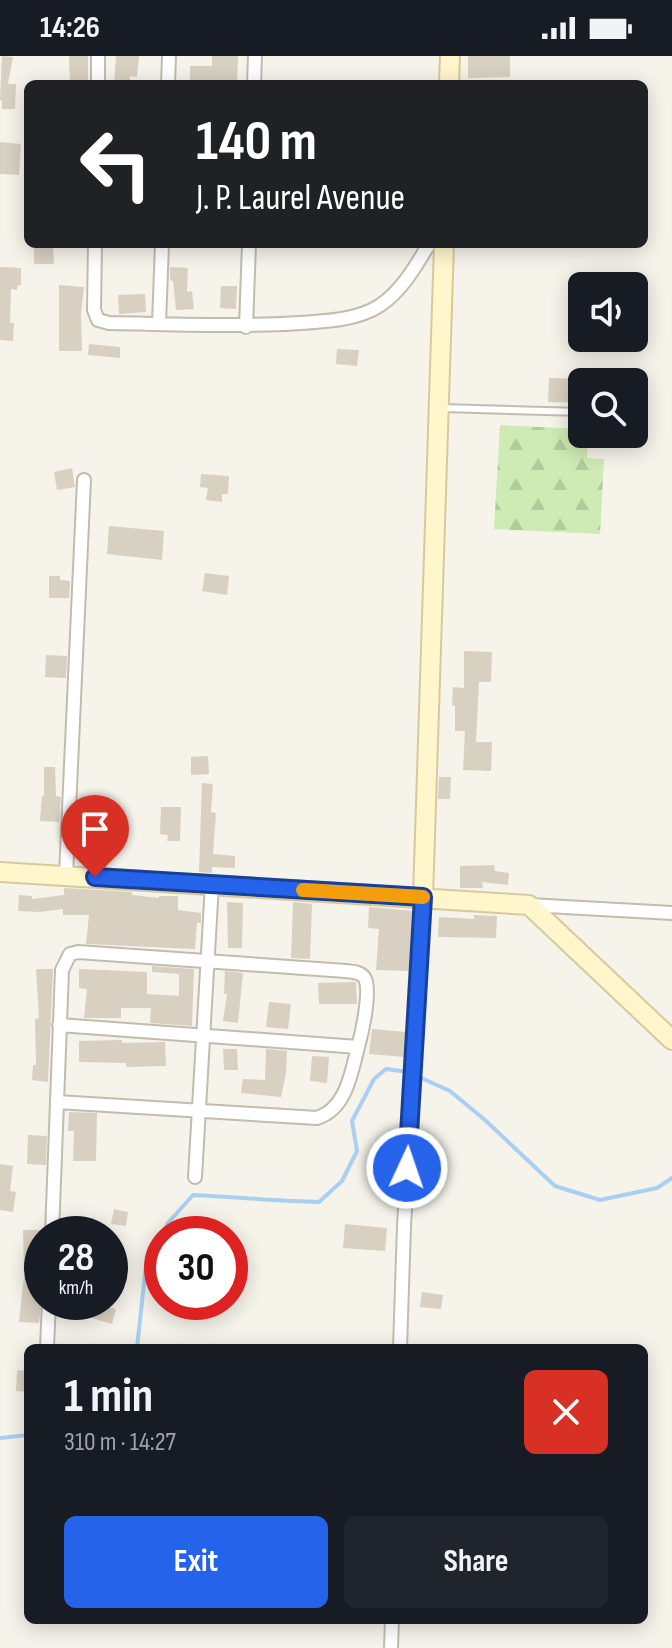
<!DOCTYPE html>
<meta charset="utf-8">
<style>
body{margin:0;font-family:"Sofia Sans Condensed",sans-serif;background:#20242c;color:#f1f3f6;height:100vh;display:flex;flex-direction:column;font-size:30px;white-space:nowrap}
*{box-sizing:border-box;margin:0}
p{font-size:26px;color:#9ea1a6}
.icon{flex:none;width:44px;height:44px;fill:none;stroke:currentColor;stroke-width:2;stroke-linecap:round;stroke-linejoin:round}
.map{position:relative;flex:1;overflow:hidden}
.drawer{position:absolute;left:24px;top:1288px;width:624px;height:280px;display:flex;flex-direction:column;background:#171b24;border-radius:12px;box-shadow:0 4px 20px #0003}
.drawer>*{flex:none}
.top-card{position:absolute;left:24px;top:24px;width:624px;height:168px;border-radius:12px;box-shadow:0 4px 20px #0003;background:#202124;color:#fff;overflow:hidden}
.controls{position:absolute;left:568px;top:216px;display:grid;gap:16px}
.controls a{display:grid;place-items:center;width:80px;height:80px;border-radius:12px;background:#171b24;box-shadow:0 4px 20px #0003;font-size:40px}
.speed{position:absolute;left:24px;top:1160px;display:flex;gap:16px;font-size:40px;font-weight:700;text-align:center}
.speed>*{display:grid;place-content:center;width:104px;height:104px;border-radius:50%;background:#171b24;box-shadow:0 4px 20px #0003;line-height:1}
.speed small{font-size:20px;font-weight:400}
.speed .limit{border:12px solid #d22;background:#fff;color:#111}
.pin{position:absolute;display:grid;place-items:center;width:68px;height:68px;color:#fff;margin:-82px -34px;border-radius:50% 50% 50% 0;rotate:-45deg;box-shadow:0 0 8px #0007}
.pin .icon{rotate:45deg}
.me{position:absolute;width:88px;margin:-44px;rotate:3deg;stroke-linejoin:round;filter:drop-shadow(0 0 6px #0008)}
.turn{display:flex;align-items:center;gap:28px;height:168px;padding:0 40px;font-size:36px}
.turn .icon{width:104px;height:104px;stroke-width:2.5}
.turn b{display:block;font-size:56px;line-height:68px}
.round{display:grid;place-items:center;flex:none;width:84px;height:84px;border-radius:12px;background:#20242c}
.headline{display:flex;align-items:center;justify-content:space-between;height:136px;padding:0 40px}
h1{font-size:48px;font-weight:700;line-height:60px}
.cta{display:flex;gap:16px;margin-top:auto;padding:16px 40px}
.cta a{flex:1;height:92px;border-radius:12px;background:#2563eb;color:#fff;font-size:32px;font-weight:700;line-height:92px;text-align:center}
.cta a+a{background:#20242c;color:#f1f3f6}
.status{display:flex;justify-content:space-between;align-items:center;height:56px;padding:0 40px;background:#171b24;direction:ltr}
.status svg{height:22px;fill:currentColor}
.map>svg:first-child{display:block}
.forest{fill:url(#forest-firs)}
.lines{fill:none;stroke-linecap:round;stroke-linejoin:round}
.stream{stroke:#a9cff2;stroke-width:4}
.building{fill:#d8d0c1}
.lane-casing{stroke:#c2bcae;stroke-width:10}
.street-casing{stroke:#c2bcae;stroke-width:16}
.secondary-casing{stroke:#d6ca9b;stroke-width:22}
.lane{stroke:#fff;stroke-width:6}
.street{stroke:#fff;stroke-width:12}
.secondary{stroke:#fff6cc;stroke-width:18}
.route-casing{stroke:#184099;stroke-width:20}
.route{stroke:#2563eb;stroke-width:14}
.slow{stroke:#f59e0b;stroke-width:14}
</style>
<div class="status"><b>14:26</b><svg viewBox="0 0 49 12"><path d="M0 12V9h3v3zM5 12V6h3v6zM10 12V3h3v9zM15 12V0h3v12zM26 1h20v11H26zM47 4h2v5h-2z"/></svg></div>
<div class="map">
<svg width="672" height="1592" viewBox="0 0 672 1592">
<defs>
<pattern id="forest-firs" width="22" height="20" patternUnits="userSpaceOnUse" patternTransform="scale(2)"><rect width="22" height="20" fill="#ceeab5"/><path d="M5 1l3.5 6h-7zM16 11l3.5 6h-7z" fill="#b2ca9c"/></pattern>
</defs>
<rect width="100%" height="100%" fill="#f6f3eb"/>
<!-- forest -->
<path class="forest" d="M500 369 582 373V378H588L587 402 604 403 600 478 494 473Z"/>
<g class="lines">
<!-- stream -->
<path class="stream" d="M417 1020 450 1035 485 1064 555 1130 600 1144 657 1132 672 1122
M162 1178 168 1167 193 1139C235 1141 277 1145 319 1146L342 1125 357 1095 352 1065 374 1023 386 1013 409 1016
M137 1292 146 1209 162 1179
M0 1382 28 1379"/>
</g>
<!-- building -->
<path class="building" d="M2 0 13 1 8 28H16L15 53H2V45L0 44Z
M69 0H88V28H70Z
M116 0H139L137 21 130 20V28H114Z
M212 0H238L237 26 228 25V28H190V10H212Z
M468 0H510V21L468 22Z
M0 86 21 88 19 119 0 118Z
M34 188H53L54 208H34Z
M0 211 21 212V229H18L17 234 11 233 10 267H14L13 285 0 284Z
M170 211 188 212 187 236 192 235 194 253 176 254 173 225 170 224Z
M59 229 84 231 81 258 82 295H59Z
M221 230H237L236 253 220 252Z
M145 238 146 256 119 258 118 239Z
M89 288 120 291V302L88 299Z
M337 293 359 294 357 310 336 308Z
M549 322 582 323V347L548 346Z
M72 412 75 431 57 434 54 416Z
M201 418 229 420 228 438H222V446L206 444 208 432 200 431Z
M109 470 164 475 162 504 107 498Z
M205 517 229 520 227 539 202 535Z
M49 520H60V524L70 525 69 542H49Z
M464 595 492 596 491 626H479L476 686H492L491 715 463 714 465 675H455V650L452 649 453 631 464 632Z
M46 599 67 600 66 622 45 621Z
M208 700 209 718 191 719V701Z
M44 711H55L56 740 61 741 59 766 40 765 42 740H44Z
M439 721H451L450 743H438Z
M202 727 213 728 211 756 216 757 213 798 235 800V812L212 811V817L199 816Z
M161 751H181L180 785H167L168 779 160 778Z
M494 809 495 815 509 817 508 829 482 826 483 832H460V810Z
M64 832 132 836V839L159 842V840H178V854L201 857V867H197L195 893 86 888 89 859H63V853L40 856 18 855 19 839 32 840V843L64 839Z
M227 846 243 847 242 892H228Z
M293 846 312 848 310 903 291 902Z
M369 851 413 855 410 915 376 914 379 873 368 872Z
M474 859 497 860 496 882 438 881 439 861 474 863Z
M152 910 194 913 192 970 150 967 151 952H121V962H84L87 933 79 932V913L147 916V938L179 940V918L152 916Z
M36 913H53L48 1026 32 1024 33 1009H36L35 963 39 962Z
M225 915 243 917 238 967 223 965 227 938H224Z
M356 926 357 948H319L318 927Z
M269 946 291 948 288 973 266 971Z
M372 973 406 976 405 1001 369 998Z
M122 984V987L165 986 166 1010 126 1011V1007L79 1006V985Z
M223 993H237L238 1014H224Z
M266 993 287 995 286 1018 281 1041 241 1037 243 1023 265 1024Z
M312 1000 329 1001 327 1027 310 1025Z
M69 1056 97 1057 96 1105H73L74 1075H68Z
M28 1079 47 1080 46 1109 27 1108Z
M0 1108 13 1110 10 1135 16 1136 13 1156 0 1154Z
M114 1153 128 1156 126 1170 111 1168Z
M345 1168 387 1172 385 1195 343 1192Z
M23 1174H42V1240L39 1267 19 1266 24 1220Z
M422 1236 443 1239 441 1253 420 1251Z
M96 1248 116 1253 112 1268 92 1262Z
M17 1314 28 1315V1336L16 1335Z"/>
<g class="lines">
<!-- lane casing -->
<g class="lane-casing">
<path id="lane" d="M442 352 582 356"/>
</g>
<!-- street casing -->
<g class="street-casing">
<path id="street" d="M98 28V0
M168 28 169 0
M254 28 255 0
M95 188 94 254 98 264 109 267C174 268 237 271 301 267 326 265 357 264 379 250 401 236 416 210 429 188
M159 268 162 188
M246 271 249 188
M66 819 84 424
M529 849 672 857
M57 1046 317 1062C346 1053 351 1018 358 991
M195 1121 212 828
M52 1178 62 914 70 898 78 896 346 915C352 916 359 915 364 921 372 932 362 977 358 991L59 969
M47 1292 49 1246
M400 1292 404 1170 423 841
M391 1592 392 1564"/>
</g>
<!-- secondary casing -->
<g class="secondary-casing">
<path id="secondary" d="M449 28 450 0
M0 816 529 849 672 984
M423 841 444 188"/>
</g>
<!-- lane -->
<use href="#lane" class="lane"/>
<!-- street -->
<use href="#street" class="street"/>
<!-- secondary -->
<use href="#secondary" class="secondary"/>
</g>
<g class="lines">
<!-- route casing -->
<g class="route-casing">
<path id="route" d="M95 821 423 841 407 1112"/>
</g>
<!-- route -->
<use href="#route" class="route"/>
<!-- slow -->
<path class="slow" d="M303 834 423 841"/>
</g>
</svg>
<div class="controls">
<a><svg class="icon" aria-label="sound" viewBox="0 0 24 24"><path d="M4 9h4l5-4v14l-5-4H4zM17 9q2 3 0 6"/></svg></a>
<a><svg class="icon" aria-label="search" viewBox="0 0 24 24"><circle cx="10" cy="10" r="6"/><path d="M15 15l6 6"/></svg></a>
</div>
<div class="speed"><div>28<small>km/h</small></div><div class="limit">30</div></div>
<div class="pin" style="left:95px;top:821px;background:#d93025"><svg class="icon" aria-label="arrive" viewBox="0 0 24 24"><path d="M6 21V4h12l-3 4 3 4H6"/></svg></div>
<svg class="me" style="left:407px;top:1112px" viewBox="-20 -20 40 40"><circle r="17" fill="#2563eb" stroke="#fff" stroke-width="3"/><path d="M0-11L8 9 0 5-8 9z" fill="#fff"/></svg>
<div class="top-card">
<div class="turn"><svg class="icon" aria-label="left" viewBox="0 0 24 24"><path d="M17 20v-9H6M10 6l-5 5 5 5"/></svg><div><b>140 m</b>J. P. Laurel Avenue</div></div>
</div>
<section class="drawer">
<div class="headline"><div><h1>1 min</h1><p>310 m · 14:27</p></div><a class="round" style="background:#d93025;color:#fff"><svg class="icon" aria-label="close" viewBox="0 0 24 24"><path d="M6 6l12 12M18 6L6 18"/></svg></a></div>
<div class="cta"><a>Exit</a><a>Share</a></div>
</section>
</div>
